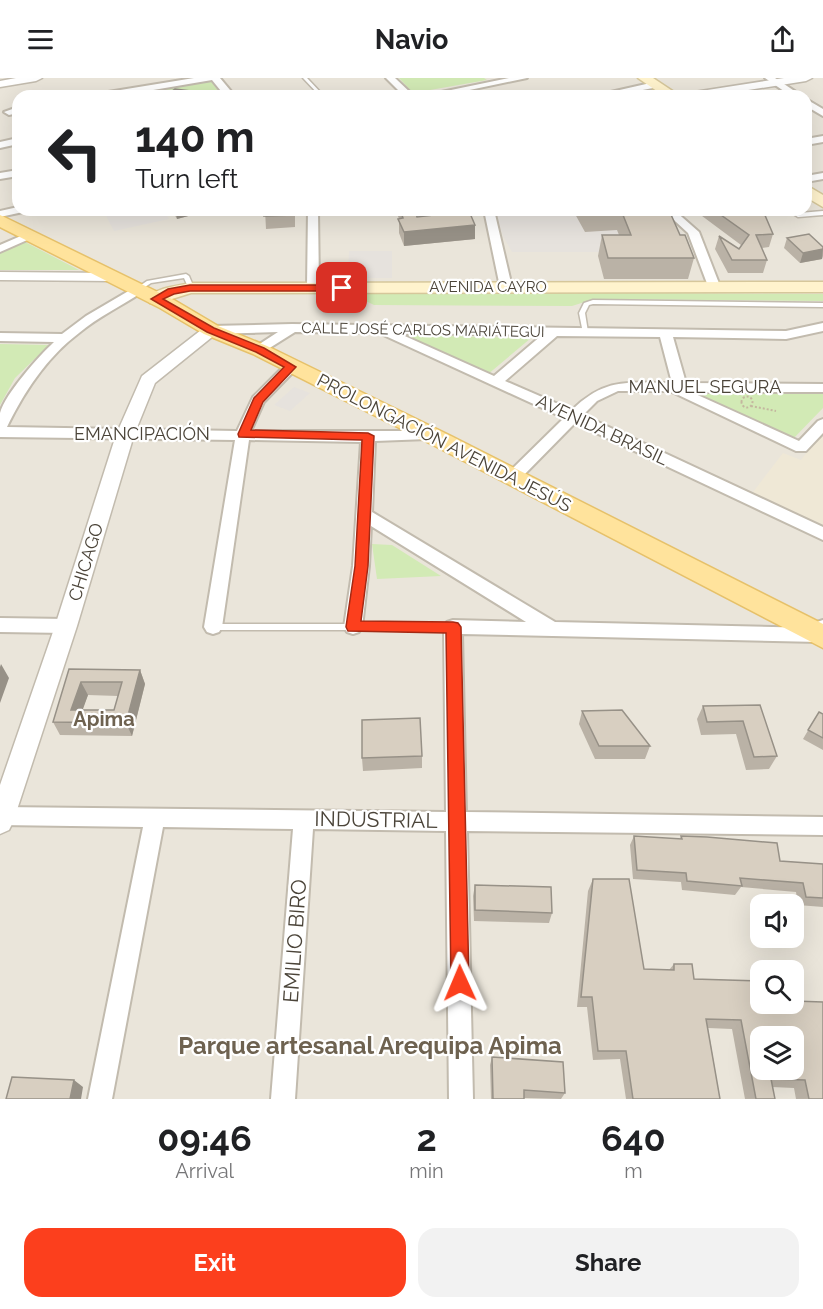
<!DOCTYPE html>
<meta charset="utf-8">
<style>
body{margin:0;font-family:Raleway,sans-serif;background:#f2f2f2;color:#202124;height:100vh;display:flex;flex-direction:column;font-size:22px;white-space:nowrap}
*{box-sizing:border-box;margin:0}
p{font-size:20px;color:#757577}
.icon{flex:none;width:33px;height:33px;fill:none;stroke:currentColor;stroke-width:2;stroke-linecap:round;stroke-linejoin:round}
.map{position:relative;height:1021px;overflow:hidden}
.side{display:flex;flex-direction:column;background:#fff;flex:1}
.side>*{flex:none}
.banner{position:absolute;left:12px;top:12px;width:800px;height:126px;border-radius:18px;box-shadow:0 6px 24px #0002;background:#fff;color:#202124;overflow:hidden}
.buttons{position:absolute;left:750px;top:816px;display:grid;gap:12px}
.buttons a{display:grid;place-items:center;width:54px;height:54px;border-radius:12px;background:#fff;box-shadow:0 6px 24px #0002;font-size:30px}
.pin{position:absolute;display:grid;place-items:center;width:51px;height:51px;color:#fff;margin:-26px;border-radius:12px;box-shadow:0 3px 9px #0006}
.me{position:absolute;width:66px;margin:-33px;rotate:359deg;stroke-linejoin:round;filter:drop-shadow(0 0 4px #0008)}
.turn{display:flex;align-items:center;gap:21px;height:126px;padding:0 24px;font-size:27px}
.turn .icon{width:78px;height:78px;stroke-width:2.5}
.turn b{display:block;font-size:42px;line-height:51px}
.eta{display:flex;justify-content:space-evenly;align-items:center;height:102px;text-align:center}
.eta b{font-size:36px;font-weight:700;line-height:42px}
.action{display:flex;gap:12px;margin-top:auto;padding:12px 24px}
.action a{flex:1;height:69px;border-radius:18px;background:#fc3f1d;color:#fff;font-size:24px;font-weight:700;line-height:69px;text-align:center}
.action a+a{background:#f2f2f2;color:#202124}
header{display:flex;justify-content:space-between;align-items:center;height:78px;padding:0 24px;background:#fff;font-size:27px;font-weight:700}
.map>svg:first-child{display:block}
.residential{fill:#eae5da;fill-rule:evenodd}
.industrial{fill:#e6e2dd}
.education{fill:#efe8d6}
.green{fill:#d2eab5}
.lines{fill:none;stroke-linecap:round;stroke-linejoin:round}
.service-casing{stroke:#c2bbae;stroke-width:3}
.minor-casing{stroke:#c2bbae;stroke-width:4}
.tertiary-casing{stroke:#c2bbae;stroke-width:3}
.secondary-casing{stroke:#d6c79b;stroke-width:3}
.primary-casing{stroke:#e6c16a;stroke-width:3}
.path{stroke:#c4b79f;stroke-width:2;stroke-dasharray:2 2;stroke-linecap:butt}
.service{fill:#fff;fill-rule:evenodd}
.minor{fill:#fff;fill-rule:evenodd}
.tertiary{fill:#fff;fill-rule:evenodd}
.secondary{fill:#fff3cd;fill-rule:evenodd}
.primary{fill:#ffe39c;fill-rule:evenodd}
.wall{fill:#bab2a6;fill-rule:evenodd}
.shaded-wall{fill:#979187}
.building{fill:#d8cfc1;stroke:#979187;stroke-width:1.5;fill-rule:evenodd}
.route{fill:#fc3f1d;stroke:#a42913;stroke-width:1.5}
.labels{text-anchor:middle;stroke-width:4.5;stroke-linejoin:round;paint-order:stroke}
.far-street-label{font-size:15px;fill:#4b4439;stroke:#fff}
.street-label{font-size:18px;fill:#4b4439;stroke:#fff}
.neighbourhood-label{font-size:20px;font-weight:bold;fill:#6e6250;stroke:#fff}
.near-street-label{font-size:21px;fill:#4b4439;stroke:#fff}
.near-neighbourhood-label{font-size:24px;font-weight:bold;fill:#6e6250;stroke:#fff}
</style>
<header><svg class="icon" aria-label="menu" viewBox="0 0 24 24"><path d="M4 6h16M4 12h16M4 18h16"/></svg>Navio<svg class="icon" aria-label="share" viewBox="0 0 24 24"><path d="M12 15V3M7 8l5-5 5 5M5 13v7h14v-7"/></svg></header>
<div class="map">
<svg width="823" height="1021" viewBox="0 0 823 1021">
<rect width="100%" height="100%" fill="#f6f3ec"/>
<!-- residential -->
<path class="residential" d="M0 0H823V1021H0ZM18 18H806V132H18ZM760 826H794V860H760ZM760 892H794V926H760ZM760 958H794V992H760Z"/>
<!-- industrial -->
<path class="industrial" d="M103 132H164L169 141 114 153Z
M495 132H654L683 156 690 174H512L503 158Z
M349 173H392V200H348Z
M294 309 310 315 290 333 274 327Z"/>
<!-- education -->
<path class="education" d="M823 353V451L750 418 783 375 801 382Z"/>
<!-- green -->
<path class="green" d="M399 0H484L487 2 413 15Z
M210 2 222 18H127L125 16Z
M25 164 79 192H0V175Z
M345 213 823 216V223L594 221 572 228 374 227Z
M403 257 531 260 487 297Z
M0 266 49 267 15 300 0 327Z
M687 312H823V330L792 362Z
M372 466 392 467 441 498 377 501Z"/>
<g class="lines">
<!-- service casing -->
<g class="service-casing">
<path id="service" d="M303 0H307L324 18H320Z
M787 132H794L799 135 823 133V137L798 139Z
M186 196 189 198 194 210 193 211H189L184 200 151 205 139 213 134 212 147 203Z
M593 222 823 225V229L593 226 589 227 585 235 588 254 587 255H583L579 235 584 225Z
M213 546H453L456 547 457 549 456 551 453 552H213L210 551 209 549 210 547Z"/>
</g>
<!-- minor casing -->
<g class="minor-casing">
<path id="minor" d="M194 0H220L235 18H225L212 2 118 18H97L102 15Z
M386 0H395L414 18H404Z
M509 0H527L441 18H422Z
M765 0H775L802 18H791Z
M655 4 659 7 658 9 612 18H593Z
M806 21 823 31V38L806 28Z
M18 29V35L9 37 4 34Z
M823 58V64L806 67V61Z
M18 60V66L0 70V64Z
M18 92V98L0 101V95Z
M823 95V101L806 104V98Z
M18 129V132H24L23 134 0 139V133Z
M308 132H318L319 210 313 214 307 210Z
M484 132H494L512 209 510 212 506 213 500 209Z
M663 132H674L699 154 720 208 718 211H710L708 208 688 155Z
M30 154 34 155V159L0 174V167Z
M137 208 143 212 141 215C121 228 98 239 79 255 47 279 24 314 7 349L237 353 253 319 286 286 291 285 298 289 264 324 251 353H433L435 356 433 359 428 361 375 363 372 434 555 544 814 550 817 544 823 542V563L819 564 462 556 466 734 823 739V757L467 753 473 1021H449L446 753 313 751 295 1021H271L293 751 163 749 112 1021H88L143 749 0 747V729L446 734 444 549 447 544 453 542 526 544 371 448 369 488 362 549 359 554 353 556 347 554 344 549 353 488 361 364 249 362 222 549 219 554 213 556 207 554 204 549 235 362 0 359C0 352 0 342 0 335 5 316 39 278 54 264L0 263V255L62 256 86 238Z
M823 245V253L786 261 673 259 686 305 823 306V314H691L799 363 818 343 823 341V355L806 373H796L670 313H618L597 323 583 337 823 449V462L575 345 518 403H508L506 399 508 395 564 340 379 255 295 254 260 276 254 272 255 269 278 254 211 256 205 252 211 248 292 246 786 253ZM398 255 542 257 494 298ZM557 258 660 259 672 305C628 305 606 299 572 332L505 303Z
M0 540 66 541 72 543 75 548 72 553 66 555 0 554Z"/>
</g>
<!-- tertiary casing -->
<g class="tertiary-casing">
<path id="tertiary" d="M16 0H42L36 3 0 9V3Z
M784 0H812L806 3 710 18H682L688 15Z
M0 194 112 195 119 199 112 203 0 202Z
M211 247 217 249 219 252 217 255 155 305 134 357 77 548 13 744 9 752 0 756V707L55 548 116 357 142 298 205 249Z"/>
</g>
<!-- secondary casing -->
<g class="secondary-casing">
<path id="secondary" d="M638 0H653L680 18H664Z
M806 107 823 117V129L806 119Z
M823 204V214L191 215 156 226 150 225 147 221C157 209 177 208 191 205Z"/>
</g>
<!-- primary casing -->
<g class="primary-casing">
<path id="primary" d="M0 137 174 222 218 248 267 268 451 358 823 546V570L435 368 253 276 204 256 160 230 0 149Z"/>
</g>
<!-- path -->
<path class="path" d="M741.5 324a5.5 5.5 0 1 1 11 0a5.5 5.5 0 1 1-11 0Z
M751 328 776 333"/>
<!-- service -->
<use href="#service" class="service"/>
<!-- minor -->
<use href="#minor" class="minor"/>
<!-- tertiary -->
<use href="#tertiary" class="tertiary"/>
<!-- secondary -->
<use href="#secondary" class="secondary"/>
<!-- primary -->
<use href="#primary" class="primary"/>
</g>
<!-- wall -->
<path class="wall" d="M172 132H191L192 137 177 141Z
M265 132H295V149L266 151Z
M396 132H415L417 139 475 147V161L404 168 399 155V141Z
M541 132H669L680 157 694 180 688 201H604L598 178 602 157H619L617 152 585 154 575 136V133L543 135Z
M694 132H760L773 156 769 169 761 170 767 182 763 195H728L715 171 719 158 739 171 741 167Z
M787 160 823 169V178L822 181 800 185 784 170Z
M69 591 140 592 145 606 132 658 60 657 53 644ZM88 617 118 618 114 632H82Z
M760 627 777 678 769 691 746 692 736 656 701 657 697 641 703 628Z
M582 633 650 668 645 681H595L579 646Z
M819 634 823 636V672L803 661Z
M422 678V690L363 693 362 680Z
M634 758 680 761 681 758 780 783 823 786V829L798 827 796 814 741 809 735 817 682 812 681 804 633 801 630 767Z
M593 801 644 891 669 892 674 886 694 901 760 903 823 1021H796L794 1010 772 1009 775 1021H745L732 951 708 950 720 1021H626L620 981 593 982 587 929H577L588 813Z
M475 807 552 835 549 845 474 843 473 818Z
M492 979 565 1015 561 1021 524 1020V1021H491L490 987Z"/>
<!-- shaded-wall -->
<path class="shaded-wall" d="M176 132H191L192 137 177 141Z
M475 147V161L404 168V154Z
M823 171 822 181 800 185 803 175Z
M1 586 9 600 0 625V589Z
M140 592 145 606 132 658 126 645Z
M81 604 88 617 78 645 71 632Z
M74 1002 83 1009 81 1021H70Z"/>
<!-- building -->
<path class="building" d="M175 11 207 15 203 18H165Z
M265 132H294V137L264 138Z
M400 132H415L417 139 469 133 475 147 404 154 398 141 403 140Z
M621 132H669L680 157H685L694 180H608L602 157H631Z
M714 132H760L764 135 773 156 756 157 767 182H732L719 158 739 171 749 157Z
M809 156 823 169V171L803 175 787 160Z
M69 591 140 592 126 645 53 644ZM81 604H122L114 632H71Z
M760 627 777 678 754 679 743 643 707 644 703 628Z
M622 632 650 668H599L582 633Z
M819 634 823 636V660L808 652Z
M420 640 422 678 362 680V642Z
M634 758 682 761 681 758 707 759 777 765 780 783 823 786V820L806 819 803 805 740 800 742 808 687 803 686 795 637 792Z
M593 801H629L644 891 674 892V886H692L694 901 760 903V926H794V923L823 924V1021H809L805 1002 771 1001 775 1021H756L741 942 706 941 720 1021H633L626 973H598L592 919H581ZM760 958H794V992H760Z
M475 807 551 809 552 835 475 832Z
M492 979 563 984 565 1015 524 1012V1021H493Z
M12 999 74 1002 70 1021H6Z"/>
<!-- route -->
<path class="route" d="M190 207H342L347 210 342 213H190L174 216 163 221 214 250 264 270 296 289 263 324 251 352 368 355 374 358 368 488 361 543 453 544 458 545 461 549 469 905 467 912 460 915 453 912 451 905 446 555 348 553 346 549 355 488 362 362 239 359 238 356 254 320 284 289 256 274 207 254 151 221 168 211Z"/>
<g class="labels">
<!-- far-street labels -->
<g class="far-street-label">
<text x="488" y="214">AVENIDA CAYRO</text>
<text transform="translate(423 252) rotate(1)" y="5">CALLE JOSÉ CARLOS MARIÁTEGUI</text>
</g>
<!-- street labels -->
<g class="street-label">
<text x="705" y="315">MANUEL SEGURA</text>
<text transform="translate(602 352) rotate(25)" y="6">AVENIDA BRASIL</text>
<text x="142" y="362">EMANCIPACIÓN</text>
<text transform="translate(444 365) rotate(27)" y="6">PROLONGACIÓN AVENIDA JESÚS</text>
<text transform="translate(86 484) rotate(-73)" y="6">CHICAGO</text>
</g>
<!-- neighbourhood labels -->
<g class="neighbourhood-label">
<text x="104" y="648">Apima</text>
</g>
<!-- near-street labels -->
<g class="near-street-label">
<text transform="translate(376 742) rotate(1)" y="7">INDUSTRIAL</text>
<text transform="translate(295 863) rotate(-86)" y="7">EMILIO BIRO</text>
</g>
<!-- near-neighbourhood labels -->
<g class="near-neighbourhood-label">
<text x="370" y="976">Parque artesanal Arequipa Apima</text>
</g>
</g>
</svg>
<div class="buttons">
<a><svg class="icon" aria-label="sound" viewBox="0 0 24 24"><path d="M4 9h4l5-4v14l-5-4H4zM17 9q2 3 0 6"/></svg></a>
<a><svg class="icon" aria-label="search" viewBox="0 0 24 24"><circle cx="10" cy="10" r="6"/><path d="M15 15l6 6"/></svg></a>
<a><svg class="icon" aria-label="layers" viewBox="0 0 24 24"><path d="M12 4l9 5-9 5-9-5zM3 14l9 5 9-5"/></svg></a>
</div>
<div class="pin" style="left:342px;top:210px;background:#d93025"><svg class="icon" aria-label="arrive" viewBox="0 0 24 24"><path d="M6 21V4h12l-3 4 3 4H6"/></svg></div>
<svg class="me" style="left:460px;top:905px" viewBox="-20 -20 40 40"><path d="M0-17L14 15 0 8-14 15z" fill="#fc3f1d" stroke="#fff" stroke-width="4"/></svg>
<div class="banner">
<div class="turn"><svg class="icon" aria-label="left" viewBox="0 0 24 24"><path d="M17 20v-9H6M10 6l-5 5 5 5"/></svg><div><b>140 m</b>Turn left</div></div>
</div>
</div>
<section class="side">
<div class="eta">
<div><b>09:46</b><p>Arrival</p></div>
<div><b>2</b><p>min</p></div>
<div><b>640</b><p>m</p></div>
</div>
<div class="action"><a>Exit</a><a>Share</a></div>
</section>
